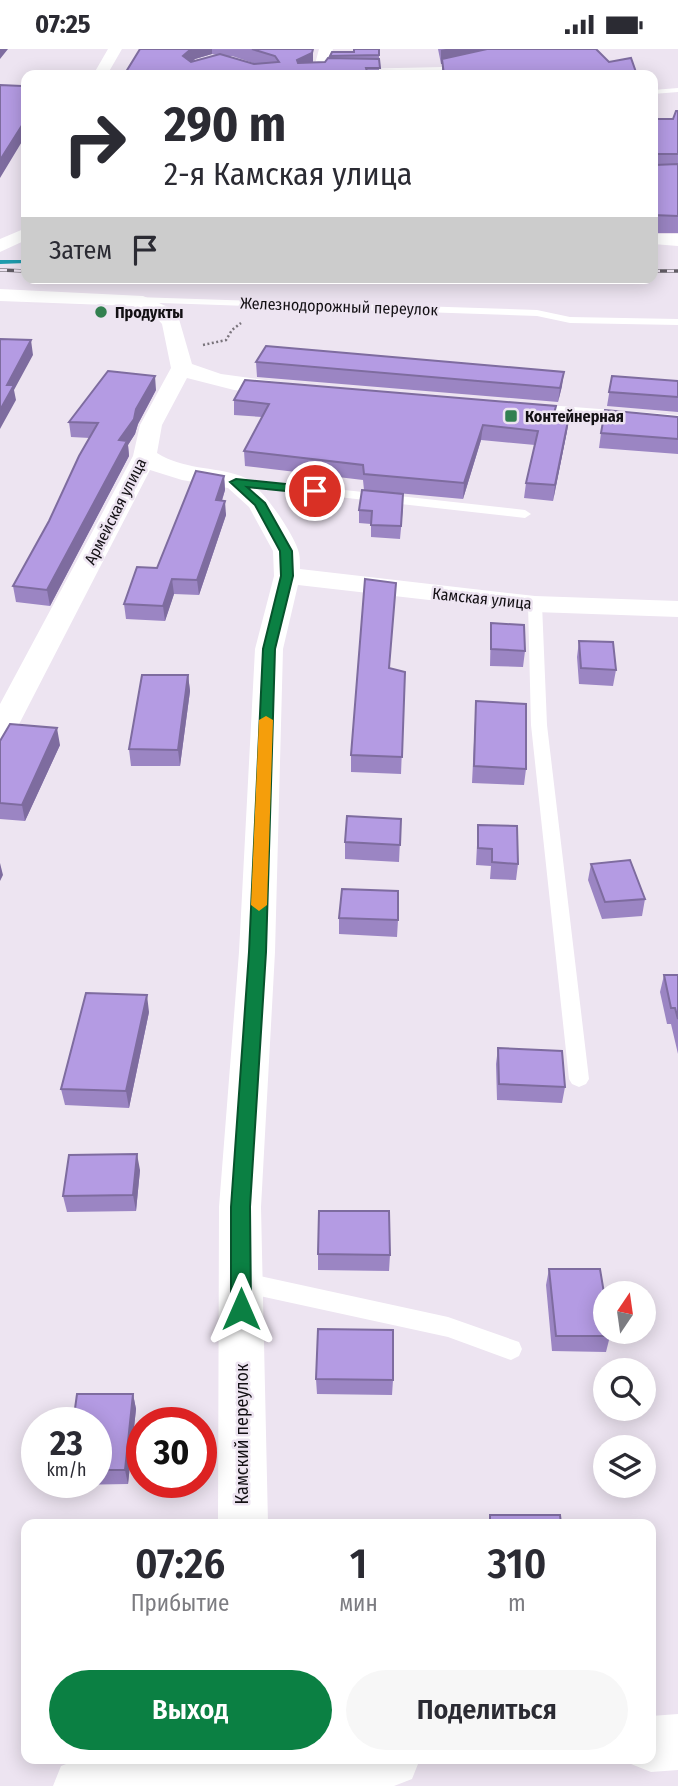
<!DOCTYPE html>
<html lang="ru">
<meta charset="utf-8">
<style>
body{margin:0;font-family:"Fira Sans Condensed",sans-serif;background:#f7f7f7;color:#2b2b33;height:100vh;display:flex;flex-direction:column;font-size:26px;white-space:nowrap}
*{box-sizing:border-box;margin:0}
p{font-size:23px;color:#7c7c81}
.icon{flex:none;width:38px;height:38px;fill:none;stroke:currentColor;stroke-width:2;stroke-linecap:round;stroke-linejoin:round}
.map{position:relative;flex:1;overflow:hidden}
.drawer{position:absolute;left:21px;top:1470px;width:635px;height:245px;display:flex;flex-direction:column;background:#fff;border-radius:14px;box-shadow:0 4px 18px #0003}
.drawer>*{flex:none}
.banner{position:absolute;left:21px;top:21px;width:637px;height:214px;border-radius:14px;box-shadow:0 4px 18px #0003;background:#fff;color:#2b2b33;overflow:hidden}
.needle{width:46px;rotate:13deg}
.fabs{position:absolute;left:593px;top:1232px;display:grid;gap:14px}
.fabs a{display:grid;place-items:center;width:63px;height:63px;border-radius:50%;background:#fff;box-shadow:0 4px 18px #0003;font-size:35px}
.speed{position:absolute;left:21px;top:1358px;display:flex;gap:14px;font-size:35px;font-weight:700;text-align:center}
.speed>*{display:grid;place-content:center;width:91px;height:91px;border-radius:50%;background:#fff;box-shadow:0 4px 18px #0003;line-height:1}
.speed small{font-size:18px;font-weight:400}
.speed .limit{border:10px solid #d22;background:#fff;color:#111}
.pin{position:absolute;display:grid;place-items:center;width:60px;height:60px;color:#fff;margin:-30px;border:4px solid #fff;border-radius:50%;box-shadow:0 2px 7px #0007}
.me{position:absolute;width:77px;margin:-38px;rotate:0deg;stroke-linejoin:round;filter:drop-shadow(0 0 5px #0008)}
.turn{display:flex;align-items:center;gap:24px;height:147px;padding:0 28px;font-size:32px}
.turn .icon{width:91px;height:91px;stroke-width:2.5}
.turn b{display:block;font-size:49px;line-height:60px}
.then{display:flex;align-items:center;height:66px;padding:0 28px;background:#0003;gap:14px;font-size:26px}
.eta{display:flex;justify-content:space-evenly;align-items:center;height:119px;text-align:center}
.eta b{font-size:42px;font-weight:600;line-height:49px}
.cta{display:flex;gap:14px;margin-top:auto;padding:14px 28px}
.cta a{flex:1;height:80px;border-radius:42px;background:#0b8043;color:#fff;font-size:28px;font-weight:600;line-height:80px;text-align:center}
.cta a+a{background:#f7f7f7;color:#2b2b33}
.status{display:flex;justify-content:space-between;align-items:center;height:49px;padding:0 35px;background:#fff;direction:ltr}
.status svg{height:19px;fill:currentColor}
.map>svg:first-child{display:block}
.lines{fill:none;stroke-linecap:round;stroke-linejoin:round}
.stream{fill:#1f9cae;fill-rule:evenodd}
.path{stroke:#7a747c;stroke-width:2.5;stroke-dasharray:2 2.5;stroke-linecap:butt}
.service{fill:#fff;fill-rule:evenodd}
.minor{fill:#fff;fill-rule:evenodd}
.rail-casing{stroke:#625d65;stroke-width:3.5}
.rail{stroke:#ede4f1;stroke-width:2.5;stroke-dasharray:7;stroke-linecap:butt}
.wall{fill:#9b85c3;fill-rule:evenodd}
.shaded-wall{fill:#7e6c9f}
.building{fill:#b49be3;stroke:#7e6c9f;stroke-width:2}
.route{fill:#0b8043;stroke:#07532c;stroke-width:2}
.slow{fill:#f59e0b}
.poi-dot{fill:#328050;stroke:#ede4f1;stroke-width:2.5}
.labels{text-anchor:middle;stroke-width:5;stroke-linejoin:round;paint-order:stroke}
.far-street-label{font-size:16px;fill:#131014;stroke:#ede4f1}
.far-poi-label{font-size:16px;font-weight:bold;fill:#131014;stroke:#ede4f1;text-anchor:start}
.street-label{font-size:18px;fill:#131014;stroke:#ede4f1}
</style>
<div class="status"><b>07:25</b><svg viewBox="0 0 49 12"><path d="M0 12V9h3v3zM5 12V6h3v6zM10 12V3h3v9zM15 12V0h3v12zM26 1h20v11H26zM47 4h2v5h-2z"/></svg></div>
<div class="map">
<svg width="678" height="1737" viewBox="0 0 678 1737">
<rect width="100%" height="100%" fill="#ede4f1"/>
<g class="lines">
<!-- stream -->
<path class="stream" d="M0 211H26V214L0 215Z"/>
<!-- path -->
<path class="path" d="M203 296 226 291 232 281 241 274"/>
<!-- service -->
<path class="service" d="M463 12 465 15 445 22 351 20 444 18Z
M678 39V43L653 45V41Z
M136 248 537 261 570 268 678 270V276L570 274 537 267 132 253 131 251Z
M236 429 525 461 531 465 525 469 232 436 230 433Z
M535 551 542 555 547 676 589 1030 586 1035 579 1038 572 1035 569 1030 531 676 528 555Z
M241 1223 448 1268 519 1293 522 1300 519 1307 511 1311 448 1288 241 1243 233 1240 230 1233 233 1226Z"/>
<!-- minor -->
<path class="minor" d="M108 0H122L107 26H93Z
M319 0H333L325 24 300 26 314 19Z
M26 179V191L0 203V190Z
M653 185H678V197L653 195Z
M0 240 143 247 168 258 179 270 192 315 221 325 296 335 299 340 296 345 288 347 234 341 187 329 162 376 157 404C184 421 212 417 241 427 259 433 295 486 299 504 300 509 300 515 300 520L535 547 678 552V568L535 563 298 536 283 600 275 903 261 1158 268 1475H218L219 1158 239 903 255 600 274 527 273 502 249 458 228 439 182 431 150 421 15 683 11 690 0 692V655L133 407 140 376 171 319 162 275 154 266 133 257 0 252Z
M507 353 678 366V380L499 365 496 360 499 355Z
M678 1665V1721L651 1723 631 1715 629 1710H651V1667Z
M79 1710H420L412 1730 394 1737H53L61 1717Z"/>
<!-- rail casing -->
<g class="rail-casing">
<path id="rail" d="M0 221 26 222
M653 222H678"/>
</g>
<!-- rail -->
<use href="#rail" class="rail"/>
</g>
<!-- wall -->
<path class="wall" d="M140 0H313V14L325 13 330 9V7L379 0V26H120H124ZM212 5 217 6 193 12 195 10ZM227 7H232L256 15H254Z
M438 0H596L609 13 637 26H442V15H441Z
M653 61V68L655 70H673L678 62V184H653Z
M256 313 562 337 558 353 257 328Z
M612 327 678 332V363L607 357Z
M156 341 138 375 135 385 128 396 129 407 50 557 16 553 13 537 49 472 90 389 71 388 69 373Z
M234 351 555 365 569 367 567 382 553 452 524 449 526 434 535 396 481 391 463 450 364 441 363 431 245 417 244 402 262 368 234 366Z
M678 368V405L599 399 601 384Z
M224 427 225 441 222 452 226 466 199 546 174 545 165 572 126 570 124 555 157 519Z
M403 458 400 490 371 488V475L359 474V461Z
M396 534 389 620 405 623 401 725 351 723V706Z
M491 574 525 602 523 618 490 617Z
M579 592 616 621 613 637 579 635 577 608Z
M188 626 190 642 180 717H131L129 700Z
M476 652 526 720 524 736 472 734Z
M0 692 60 696 25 772 0 770Z
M401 770 399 813 345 810V793Z
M478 776 518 815 516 831 490 830 491 817 476 816Z
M591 815 645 850 642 867 602 870 588 831Z
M339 869 398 871 397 888 339 885Z
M664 926H678V1005L671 975H667L660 943Z
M149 963 129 1059 65 1056 61 1040Z
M498 999 565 1038 562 1054 497 1051 496 1015Z
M140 1121 136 1162 67 1163 63 1147Z
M318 1205 390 1206 389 1222 318 1221Z
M549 1220 610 1287 606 1303 552 1302 546 1236Z
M316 1330 393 1331 392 1346 317 1345Z
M133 1345 136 1360 128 1435 71 1436V1433H96V1374Z"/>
<!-- shaded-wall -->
<path class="shaded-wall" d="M0 0H8L0 10Z
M191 0H212V5L195 10 184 21 183 7Z
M313 0V12L312 17 298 25 297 11Z
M446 0H501L442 10V15H441V1Z
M26 70V86L0 129V111Z
M31 291 33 306 14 341 16 351 0 380V361L7 336Z
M564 323 562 337 558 353 560 339Z
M155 327 156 341 138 375 135 385 128 396 129 407 50 557 47 541 119 391Z
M569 367 567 382 553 452 555 436Z
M483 376 481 391 463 450 464 434Z
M224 427 225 441 217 466 216 451Z
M225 452 226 466 199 546 197 531Z
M172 530 174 545 165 572 163 557Z
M188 626 190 642 180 717 178 701Z
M57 679 60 696 25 772 22 756Z
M0 814 3 826 0 832Z
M147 946 149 963 129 1059 126 1042Z
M137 1105 140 1121 136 1162 133 1146Z
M133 1345 136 1360 128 1435 125 1421Z"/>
<!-- building -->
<path class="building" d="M140 0H191L183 7 191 13 220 5 254 15 279 13 275 7 252 0H313L312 4 297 11 298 14 325 13 328 9 379 10 380 19H366L368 26H120L121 24 124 26Z
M354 0H379V6L330 7 332 3H354Z
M487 0H596L609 13 631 9 637 26H444L442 10Z
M26 35V70L0 111V36L22 37Z
M676 62H678V105H655L653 108V67L655 70H673Z
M653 108 655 116 678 115V167L653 166Z
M0 290 31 291 7 336H14L0 361Z
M266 297 564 323 560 339 256 313Z
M108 322 155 327 136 360 134 370 119 391 127 392 47 541 13 537 49 472 79 407 98 374 69 373Z
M612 327 678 332V348L609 343Z
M245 331 556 357 554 365 569 367 555 436 526 434 538 382 483 376 464 434 364 425 363 416 244 402 269 355 234 351Z
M605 361 678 368V390L601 384Z
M196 422 224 427 216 451 225 452 197 531 172 530 163 557 124 555 137 518 157 519Z
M362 441 403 445 401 477 371 476 372 462 359 461Z
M365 530 396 534 389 619 405 623 402 708 351 706Z
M491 574 524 576 525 602 491 600Z
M579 592 613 593 616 621 581 619Z
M142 626H188L178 701 129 700Z
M476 652 526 655V720L474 717Z
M10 675 57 679 22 756 0 754V692Z
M347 767 401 770 400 796 345 793Z
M478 776 517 777 518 815 492 813V800L478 799Z
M630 811 645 850 605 853 591 815Z
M342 840 398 842V871L339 869Z
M664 926H678V970L675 959H671Z
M86 944 147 946 126 1042 61 1040Z
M498 999 562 1002 565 1038 499 1035Z
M137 1105 133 1146 63 1147 69 1106Z
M319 1162H389L390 1206 318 1205Z
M549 1220H600L606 1256V1283H609L610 1287H556Z
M318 1280 393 1281V1331L316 1330Z
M77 1345H133L125 1421H96V1374H73Z
M490 1466H560L561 1475H490Z"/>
<!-- route -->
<path class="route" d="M236 430 315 438 320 442 315 445 247 438 265 454 292 502 293 527 275 600 266 903 250 1158 251 1260 248 1267 241 1269 234 1267 231 1260V1158L249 903 263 600 281 527 280 502 255 456 230 433Z"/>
<!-- slow -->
<path class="slow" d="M266 667 273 671 267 856 259 862 251 856 259 671Z"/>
<!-- markers -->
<g class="poi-dot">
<circle cx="101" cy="263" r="7"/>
<rect x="504" y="360" width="14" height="14" rx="3.5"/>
</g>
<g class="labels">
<!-- far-street labels -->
<g class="far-street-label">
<text transform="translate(339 257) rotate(2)" y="6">Железнодорожный переулок</text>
<text transform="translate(115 462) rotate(-63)" y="6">Армейская улица</text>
<text transform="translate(482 549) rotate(6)" y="6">Камская улица</text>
</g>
<!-- far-poi labels -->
<g class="far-poi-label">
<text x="115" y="269">Продукты</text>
<text x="525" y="373">Контейнерная</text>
</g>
<!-- street labels -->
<g class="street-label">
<text transform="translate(242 1385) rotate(-90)" y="6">Камский переулок</text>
</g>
</g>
</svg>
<div class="fabs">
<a><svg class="needle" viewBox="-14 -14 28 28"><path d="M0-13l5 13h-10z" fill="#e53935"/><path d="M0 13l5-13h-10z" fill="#7c7c81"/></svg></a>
<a><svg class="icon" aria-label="search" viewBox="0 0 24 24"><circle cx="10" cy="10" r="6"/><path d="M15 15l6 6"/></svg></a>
<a><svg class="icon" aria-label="layers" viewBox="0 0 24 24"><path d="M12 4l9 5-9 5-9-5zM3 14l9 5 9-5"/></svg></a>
</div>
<div class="speed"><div>23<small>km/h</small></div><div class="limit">30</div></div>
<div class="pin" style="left:315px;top:442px;background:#d93025"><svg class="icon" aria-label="arrive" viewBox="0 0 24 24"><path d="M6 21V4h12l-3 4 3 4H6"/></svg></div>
<svg class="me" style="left:241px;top:1260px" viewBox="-20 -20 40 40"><path d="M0-17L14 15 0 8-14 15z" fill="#0b8043" stroke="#fff" stroke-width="4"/></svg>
<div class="banner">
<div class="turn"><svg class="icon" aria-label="right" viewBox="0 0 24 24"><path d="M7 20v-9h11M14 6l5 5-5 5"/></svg><div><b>290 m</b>2-я Камская улица</div></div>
<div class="then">Затем<svg class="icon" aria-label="arrive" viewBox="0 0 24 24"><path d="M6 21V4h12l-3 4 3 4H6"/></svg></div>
</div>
<section class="drawer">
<div class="eta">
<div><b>07:26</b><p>Прибытие</p></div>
<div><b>1</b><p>мин</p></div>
<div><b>310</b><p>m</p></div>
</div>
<div class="cta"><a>Выход</a><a>Поделиться</a></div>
</section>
</div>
